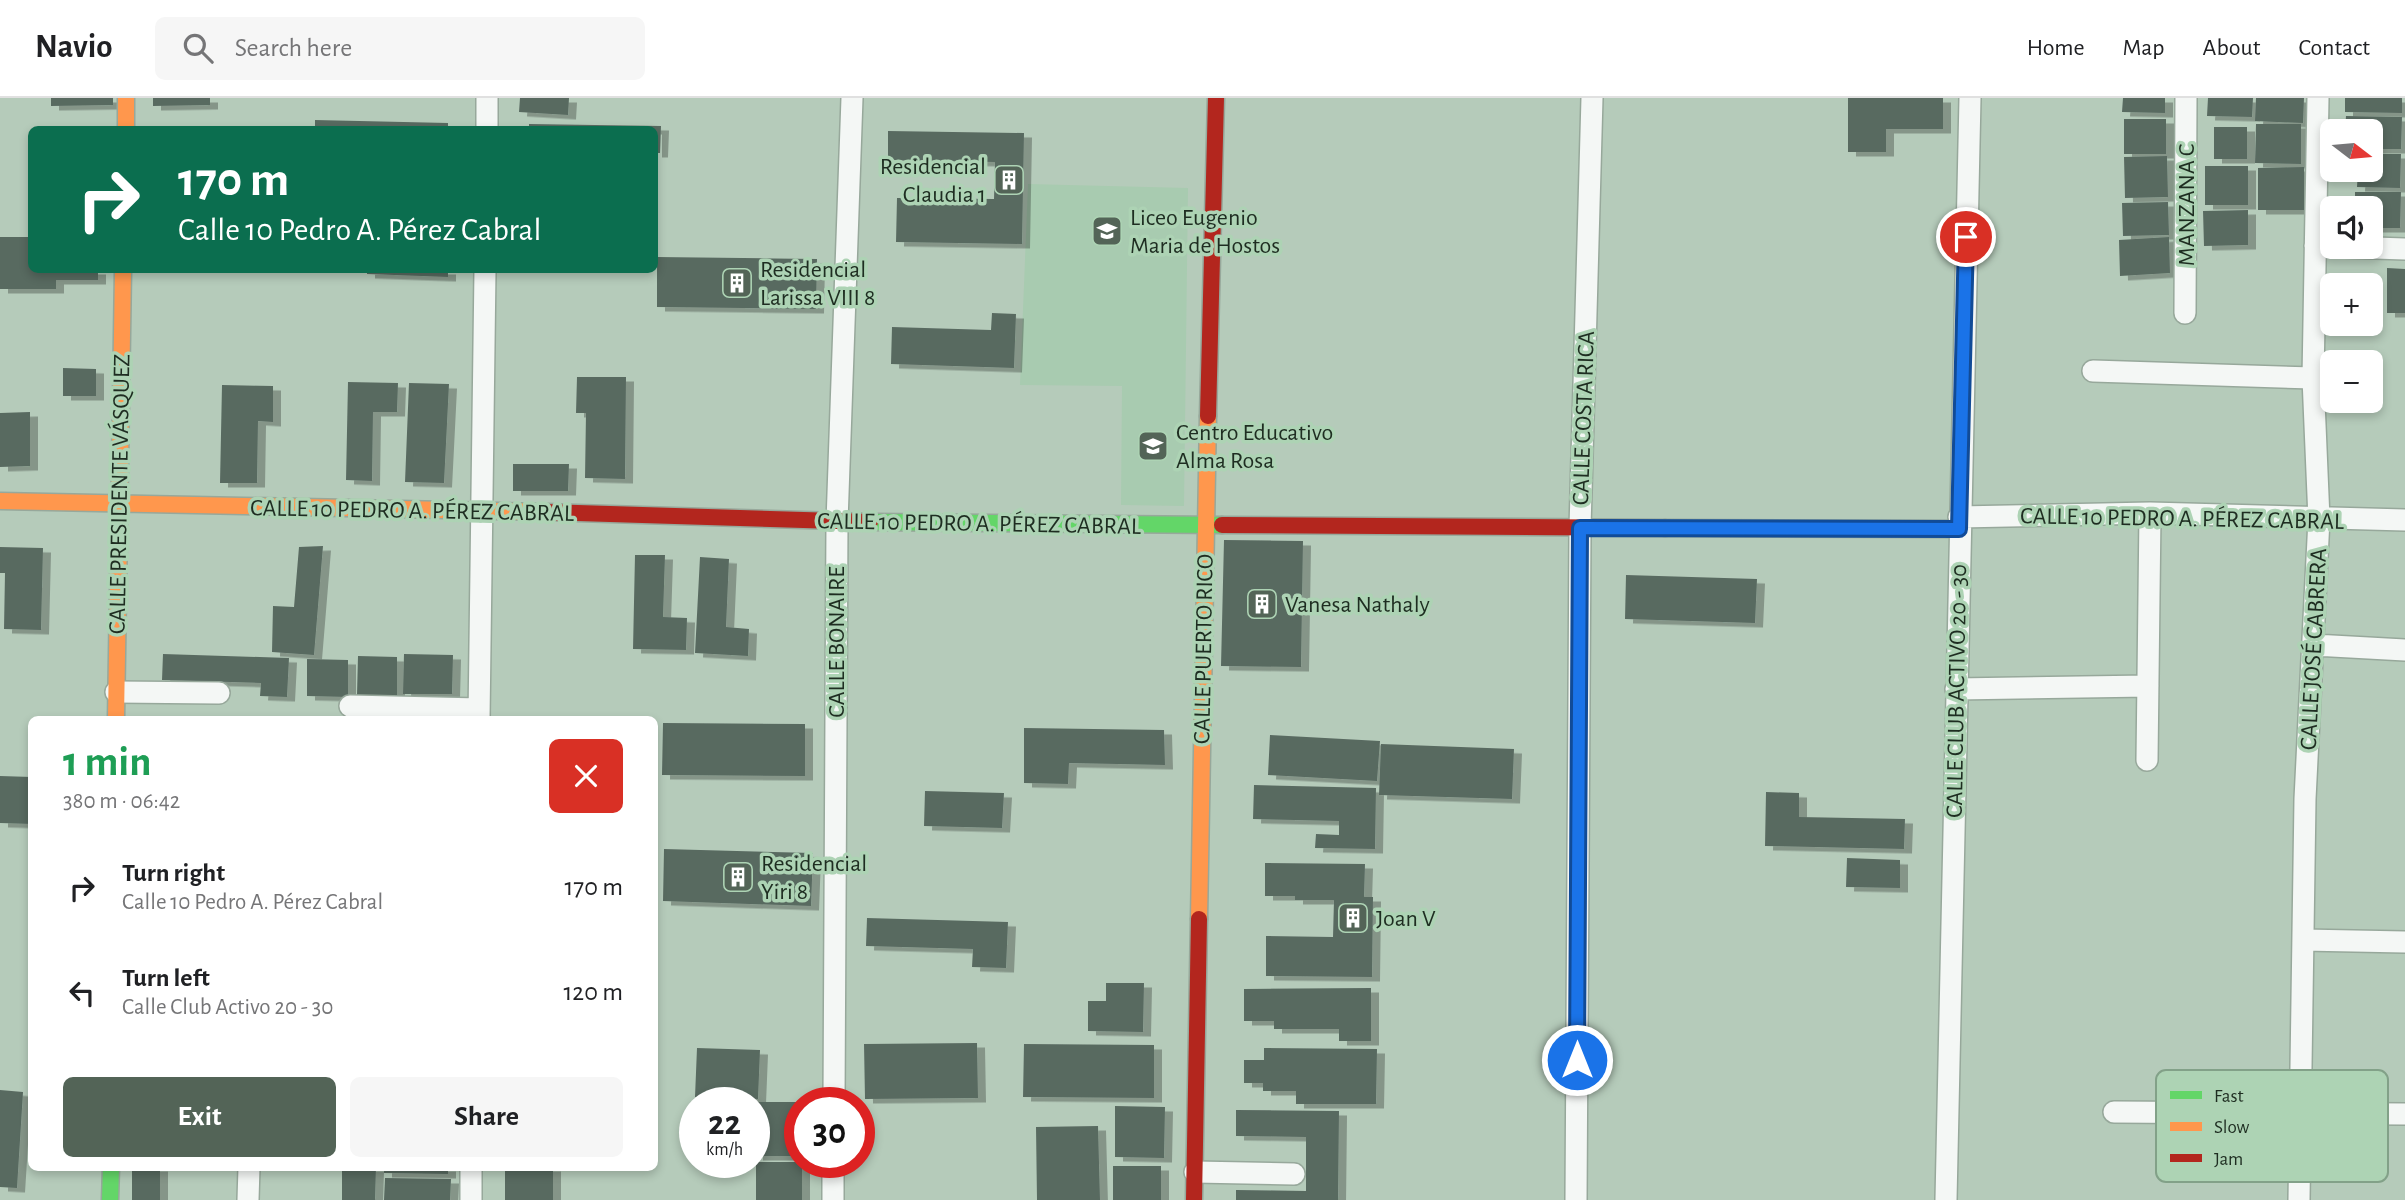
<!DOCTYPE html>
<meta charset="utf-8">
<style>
body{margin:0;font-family:"Alegreya Sans",sans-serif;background:#f6f6f6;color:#202124;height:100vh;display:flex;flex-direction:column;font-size:26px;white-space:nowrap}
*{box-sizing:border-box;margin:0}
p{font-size:23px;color:#757577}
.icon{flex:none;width:38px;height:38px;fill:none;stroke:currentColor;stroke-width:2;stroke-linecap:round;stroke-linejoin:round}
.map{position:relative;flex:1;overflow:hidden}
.sheet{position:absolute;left:28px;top:618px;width:630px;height:455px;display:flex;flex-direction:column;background:#fff;border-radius:10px;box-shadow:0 4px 10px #0003}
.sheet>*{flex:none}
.guide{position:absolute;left:28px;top:28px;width:630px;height:147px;border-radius:10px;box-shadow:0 4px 10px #0003;background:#0b6e4f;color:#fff;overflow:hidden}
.needle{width:46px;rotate:106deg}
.controls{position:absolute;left:2320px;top:21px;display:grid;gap:14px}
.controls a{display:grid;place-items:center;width:63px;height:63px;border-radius:10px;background:#fff;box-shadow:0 4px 10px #0003;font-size:35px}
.speed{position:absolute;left:679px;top:989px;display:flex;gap:14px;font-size:35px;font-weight:700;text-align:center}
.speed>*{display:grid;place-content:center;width:91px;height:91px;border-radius:50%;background:#fff;box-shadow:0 4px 10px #0003;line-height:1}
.speed small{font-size:18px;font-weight:400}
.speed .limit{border:10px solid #d22;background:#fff;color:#111}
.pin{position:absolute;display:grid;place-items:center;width:60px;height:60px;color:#fff;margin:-30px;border:4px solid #fff;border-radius:50%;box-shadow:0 2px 7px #0007}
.me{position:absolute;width:77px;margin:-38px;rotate:0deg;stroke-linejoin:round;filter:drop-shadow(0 0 5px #0008)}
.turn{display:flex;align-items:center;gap:24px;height:147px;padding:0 35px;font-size:32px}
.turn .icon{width:91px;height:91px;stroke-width:2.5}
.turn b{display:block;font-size:49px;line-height:60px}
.round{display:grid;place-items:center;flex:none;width:74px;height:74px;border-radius:10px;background:#f6f6f6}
.headline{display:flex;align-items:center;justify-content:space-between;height:119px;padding:0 35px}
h1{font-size:42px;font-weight:700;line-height:52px;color:#1e9e55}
.action{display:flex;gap:14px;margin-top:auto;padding:14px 35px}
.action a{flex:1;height:80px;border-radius:10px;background:#536457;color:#fff;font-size:28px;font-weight:700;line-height:80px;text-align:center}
.action a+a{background:#f6f6f6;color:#202124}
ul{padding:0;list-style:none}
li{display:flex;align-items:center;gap:21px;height:105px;padding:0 35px}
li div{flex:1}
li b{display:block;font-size:26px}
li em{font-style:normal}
header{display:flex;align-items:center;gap:42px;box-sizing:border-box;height:98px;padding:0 35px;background:#fff;border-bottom:2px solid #e0e0e0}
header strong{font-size:33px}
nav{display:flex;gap:38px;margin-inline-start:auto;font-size:24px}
.search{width:490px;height:63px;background:#f6f6f6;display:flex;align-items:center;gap:18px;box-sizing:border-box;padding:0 24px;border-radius:10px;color:#757577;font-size:26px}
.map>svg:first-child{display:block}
.built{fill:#a8cbb0}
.building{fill:#596a61;filter:url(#shadow)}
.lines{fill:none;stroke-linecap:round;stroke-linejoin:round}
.street-casing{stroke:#97a89b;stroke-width:24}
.fast-casing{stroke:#97a89b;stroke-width:19}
.slow-casing{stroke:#97a89b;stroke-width:19}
.jam-casing{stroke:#97a89b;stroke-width:19}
.street{stroke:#f4f7f5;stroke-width:21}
.fast{stroke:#63d668;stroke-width:16}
.slow{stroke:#ff974d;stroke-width:16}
.jam{stroke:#b3261e;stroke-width:16}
.route-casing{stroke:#114b97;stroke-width:18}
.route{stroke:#1a73e8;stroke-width:12}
.labels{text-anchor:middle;stroke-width:7;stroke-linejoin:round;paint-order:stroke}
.poi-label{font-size:24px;fill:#1e2d21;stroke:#add3b4;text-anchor:start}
.street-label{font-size:24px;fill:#1e2d21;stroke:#add3b4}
.key{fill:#add3b4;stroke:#82a188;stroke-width:2}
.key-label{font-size:19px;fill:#1e2d21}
</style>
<header>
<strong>Navio</strong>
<div class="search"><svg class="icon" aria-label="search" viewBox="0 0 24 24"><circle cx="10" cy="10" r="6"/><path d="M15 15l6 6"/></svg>Search here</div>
<nav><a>Home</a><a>Map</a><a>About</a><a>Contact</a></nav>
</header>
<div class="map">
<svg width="2405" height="1102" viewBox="0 0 2405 1102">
<defs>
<filter id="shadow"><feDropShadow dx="8" dy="4.5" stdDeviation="0" flood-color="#0004"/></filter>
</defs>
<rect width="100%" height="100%" fill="#b5cbba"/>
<!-- built -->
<path class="built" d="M1028 86 1188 90 1184 408 1121 407 1122 288 1020 287Z"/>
<!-- building -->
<path class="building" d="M51 0H113V7L51 8Z
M153 0H210V7L153 8Z
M520 0H569L568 17 519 14Z
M1848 0H1943V31H1886V54H1848Z
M2123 0H2165V15L2122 14Z
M2208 0H2253L2252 19 2207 18Z
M2256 0H2304L2303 25 2255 23Z
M2345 0H2402V15L2345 14Z
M2346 18 2402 19 2401 51H2371V33H2345Z
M2124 21H2166V56H2124Z
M315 22 448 25V32H315Z
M529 26 661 28 660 55H654V32H529Z
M2256 26H2301V66L2255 65Z
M2214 29H2247V61H2214Z
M888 33 1024 35 1022 146 896 144 897 100 994 101 995 64 888 62Z
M2371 56H2401L2400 90 2357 89 2358 72H2371Z
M2167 58 2168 99 2125 100 2124 59Z
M2205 68H2248V107H2205Z
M2304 69V112H2258V70Z
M2355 94H2401L2400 130H2371V110H2355Z
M2168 104 2169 137 2123 138 2122 105Z
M2248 112V147L2204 148 2203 113Z
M0 139H32V172H98V182H56V191H0Z
M2169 139 2170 175 2120 178 2119 142Z
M657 159 817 161 816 211 657 209Z
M2387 170 2405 171V215H2387Z
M367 172H448V179L367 176Z
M992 215 1016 216 1014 270 891 266 892 229 991 232Z
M63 270 96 271V298H63Z
M577 279H626L625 381 585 380 586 315H576Z
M348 284 398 285 397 314H373L372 383 346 382Z
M409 285 449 286 444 385 405 384Z
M222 287 273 288V324L258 323 257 385H220Z
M30 314V368L0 369V315Z
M513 366H569L568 393H513Z
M1224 442 1303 443 1301 569 1221 568Z
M323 448 314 557 272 554 273 508 294 509 299 449Z
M0 449 43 450 41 532 4 531 5 475H0Z
M635 457H665L663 519 687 520 686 552 633 551Z
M700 459 729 461 726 529 749 531 748 558 695 555Z
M1626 477 1757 481 1755 525 1625 521Z
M163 556 289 560 287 599 260 598 261 585 162 582Z
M404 556 453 557 452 596H403Z
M358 558 397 559V598L357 597Z
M307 561 348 562V599L307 598Z
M663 625 805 626V678L662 677Z
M1024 630 1164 632 1165 667 1069 665 1068 686 1024 685Z
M1270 637 1380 643 1377 683 1268 677Z
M1381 646 1514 651 1512 701 1379 697Z
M0 678 32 679V726L0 725Z
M1254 687 1376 690 1375 751 1315 750 1316 736 1339 737V723L1253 721Z
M925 693 1004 695 1002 730 924 728Z
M1766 694 1799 695V719L1905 721 1904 751 1765 748Z
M664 751 813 755 811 808 663 803Z
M1847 760 1900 762V790L1846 789Z
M1265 765 1365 766 1364 799H1373L1372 879 1266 878V838L1333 839 1334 802H1295V798H1265Z
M867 820 1008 824 1006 870 972 869 973 851 866 848Z
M1106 885H1144L1143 934 1088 933V903H1106Z
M1371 890V943H1339V931H1274V923H1244V891Z
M977 945 978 1000 865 1001 864 946Z
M1024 946 1154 947V1000L1023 999Z
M697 950 760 952 758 1001 695 999Z
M1264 950 1377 951 1376 1006H1296V993H1263V985H1244V962H1264Z
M0 992 23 994 17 1090 0 1089Z
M755 1004H800V1058H755Z
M1115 1008 1165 1009 1164 1060 1115 1059Z
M1236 1012 1339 1013 1338 1102H1236V1092L1306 1093V1039L1236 1038Z
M1098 1028 1100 1102H1037L1036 1029Z
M756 1064H802V1102H756Z
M1113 1068H1161V1102H1113Z
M132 1069H160V1102H132Z
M342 1069H376L375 1102H342Z
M384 1069H448V1076L384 1075Z
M505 1069H553V1102H505Z
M385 1080 451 1081 450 1102H384Z"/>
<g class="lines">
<!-- street casing -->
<g class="street-casing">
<path id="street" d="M487 32V0
M2315 148 2405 151
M2185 215 2186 0
M2093 273 2313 280
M1959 419 2150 415 2405 422
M2314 547 2405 552
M1956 591 2148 588
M116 594 219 595
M350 608 479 611
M479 621 485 172
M2147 662 2150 415
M2303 842 2405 844
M834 1004 837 424 852 0
M2114 1014 2405 1016
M1195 1074 1294 1076
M248 1102 249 1069
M471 1102V1069
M833 1102V1064
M1576 1102 1580 430 1592 0
M1946 1102 1970 0
M2299 1102 2305 701 2319 421 2313 280 2318 0"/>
</g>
<!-- fast casing -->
<g class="fast-casing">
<path id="fast" d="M870 424 1222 427
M110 1102 111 1069"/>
</g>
<!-- slow casing -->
<g class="slow-casing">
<path id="slow" d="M126 0V32
M0 403 545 414
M1665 430 1959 431
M116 621 123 172
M1199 821 1208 318"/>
</g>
<!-- jam casing -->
<g class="jam-casing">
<path id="jam" d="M1208 318 1216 0
M545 414 870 424
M1222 427 1665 430
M1194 1102 1199 821"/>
</g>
<!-- street -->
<use href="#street" class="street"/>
<!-- fast -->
<use href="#fast" class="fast"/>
<!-- slow -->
<use href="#slow" class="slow"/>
<!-- jam -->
<use href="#jam" class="jam"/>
</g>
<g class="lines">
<!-- route casing -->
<g class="route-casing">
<path id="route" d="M1577 962 1580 430 1959 431 1966 139"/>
</g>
<!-- route -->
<use href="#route" class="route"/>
</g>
<!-- icons -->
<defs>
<g id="building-square" transform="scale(1.575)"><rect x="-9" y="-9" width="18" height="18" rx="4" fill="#536457" stroke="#add3b4"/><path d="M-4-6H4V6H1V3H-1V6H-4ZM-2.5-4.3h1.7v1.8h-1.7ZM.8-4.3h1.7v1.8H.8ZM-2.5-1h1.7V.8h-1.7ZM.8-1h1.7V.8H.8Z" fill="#fff"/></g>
<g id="school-square" transform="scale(1.575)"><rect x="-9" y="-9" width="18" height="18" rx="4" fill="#536457" stroke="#add3b4"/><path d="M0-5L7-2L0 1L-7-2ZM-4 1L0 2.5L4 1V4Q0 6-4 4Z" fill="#fff"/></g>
</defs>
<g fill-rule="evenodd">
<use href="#building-square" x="1009" y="82"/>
<use href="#school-square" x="1107" y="133"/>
<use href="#building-square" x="737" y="185"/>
<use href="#school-square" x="1153" y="348"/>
<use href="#building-square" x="1262" y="506"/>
<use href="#building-square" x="738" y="779"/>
<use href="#building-square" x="1353" y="820"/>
</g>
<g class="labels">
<!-- poi labels -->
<g class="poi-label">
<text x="986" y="76" text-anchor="end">Residencial<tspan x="986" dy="28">Claudia 1</tspan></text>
<text x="1130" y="127">Liceo Eugenio<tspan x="1130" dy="28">Maria de Hostos</tspan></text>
<text x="760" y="179">Residencial<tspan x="760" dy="28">Larissa VIII 8</tspan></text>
<text x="1176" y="342">Centro Educativo<tspan x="1176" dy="28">Alma Rosa</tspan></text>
<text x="1285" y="514">Vanesa Nathaly</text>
<text x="761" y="773">Residencial<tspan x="761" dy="28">Yiri 8</tspan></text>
<text x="1376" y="828">Joan V</text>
</g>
<!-- street labels -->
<g class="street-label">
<text transform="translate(2186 107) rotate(-90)" y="8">MANZANA C</text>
<text transform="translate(1583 320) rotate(-88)" y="8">CALLE COSTA RICA</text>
<text transform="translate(119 396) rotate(-89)" y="8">CALLE PRESIDENTE VÁSQUEZ</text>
<text transform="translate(412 412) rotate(1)" y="8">CALLE 10 PEDRO A. PÉREZ CABRAL</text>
<text transform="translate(2182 420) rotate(1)" y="8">CALLE 10 PEDRO A. PÉREZ CABRAL</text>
<text transform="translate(979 425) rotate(1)" y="8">CALLE 10 PEDRO A. PÉREZ CABRAL</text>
<text transform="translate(836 544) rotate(-90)" y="8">CALLE BONAIRE</text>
<text transform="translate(1203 551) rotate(-89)" y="8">CALLE PUERTO RICO</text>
<text transform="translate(2313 551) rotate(-87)" y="8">CALLE JOSÉ CABRERA</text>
<text transform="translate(1956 593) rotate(-89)" y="8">CALLE CLUB ACTIVO 20 - 30</text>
</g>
</g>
<!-- legend -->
<rect x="2156" y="972" width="232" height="112" rx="10" class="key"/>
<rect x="2170" y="993" width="32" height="8" fill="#63d668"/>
<rect x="2170" y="1024" width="32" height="9" fill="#ff974d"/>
<rect x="2170" y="1056" width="32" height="8" fill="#b3261e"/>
<g class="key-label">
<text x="2214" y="1004">Fast</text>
<text x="2214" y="1035">Slow</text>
<text x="2214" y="1067">Jam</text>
</g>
</svg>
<div class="controls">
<a><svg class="needle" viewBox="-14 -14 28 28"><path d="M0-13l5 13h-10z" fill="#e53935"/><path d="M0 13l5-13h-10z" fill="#757577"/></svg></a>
<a><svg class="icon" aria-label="sound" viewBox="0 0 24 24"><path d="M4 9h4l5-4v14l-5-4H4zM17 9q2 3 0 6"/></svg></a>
<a>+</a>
<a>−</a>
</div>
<div class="speed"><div>22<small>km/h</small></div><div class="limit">30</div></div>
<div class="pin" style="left:1966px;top:139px;background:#d93025"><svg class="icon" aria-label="arrive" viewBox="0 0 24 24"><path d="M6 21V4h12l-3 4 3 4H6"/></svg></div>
<svg class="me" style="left:1577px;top:962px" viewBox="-20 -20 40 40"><circle r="17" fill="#1a73e8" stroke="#fff" stroke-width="3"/><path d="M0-11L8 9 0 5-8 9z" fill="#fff"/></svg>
<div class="guide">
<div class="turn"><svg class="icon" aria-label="right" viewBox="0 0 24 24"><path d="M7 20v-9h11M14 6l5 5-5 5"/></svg><div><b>170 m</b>Calle 10 Pedro A. Pérez Cabral</div></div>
</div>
<section class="sheet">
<div class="headline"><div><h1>1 min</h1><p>380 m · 06:42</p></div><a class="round" style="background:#d93025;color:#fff"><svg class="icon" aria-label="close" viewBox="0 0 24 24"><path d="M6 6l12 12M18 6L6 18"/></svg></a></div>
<ul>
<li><svg class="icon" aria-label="right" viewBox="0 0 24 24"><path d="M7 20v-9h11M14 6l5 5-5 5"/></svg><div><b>Turn right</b><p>Calle 10 Pedro A. Pérez Cabral</p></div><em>170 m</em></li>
<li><svg class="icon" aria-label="left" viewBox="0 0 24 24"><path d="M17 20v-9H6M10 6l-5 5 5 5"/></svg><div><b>Turn left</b><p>Calle Club Activo 20 - 30</p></div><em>120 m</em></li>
</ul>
<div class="action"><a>Exit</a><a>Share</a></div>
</section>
</div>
